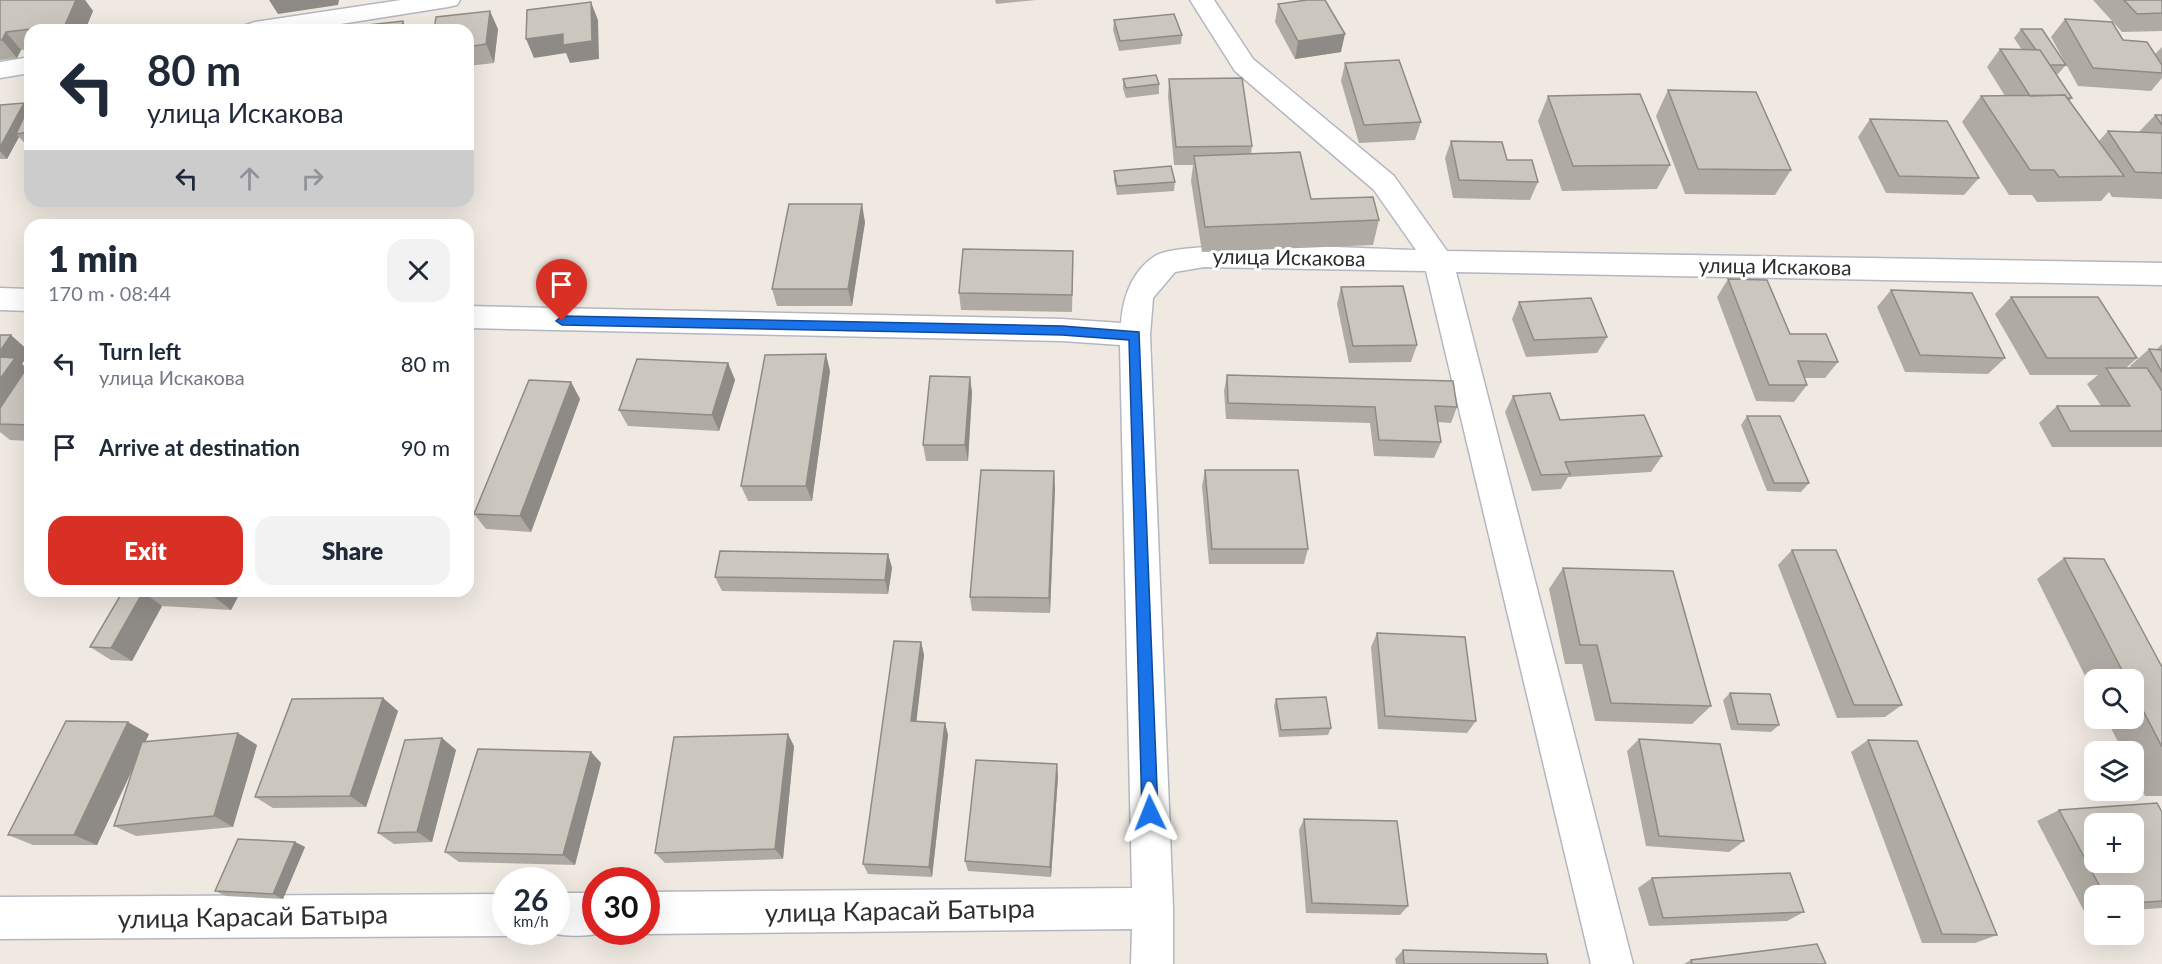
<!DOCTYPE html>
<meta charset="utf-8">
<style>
body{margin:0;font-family:Lato,sans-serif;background:#f2f2f3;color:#1f2937;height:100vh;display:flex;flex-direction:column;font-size:22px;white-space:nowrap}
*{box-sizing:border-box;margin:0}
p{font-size:20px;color:#747a83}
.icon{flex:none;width:33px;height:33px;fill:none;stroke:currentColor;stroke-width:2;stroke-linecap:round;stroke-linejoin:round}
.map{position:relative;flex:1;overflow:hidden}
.side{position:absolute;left:24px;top:219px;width:450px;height:378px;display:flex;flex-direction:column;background:#fff;border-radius:18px;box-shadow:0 6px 24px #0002}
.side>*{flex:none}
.banner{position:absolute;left:24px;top:24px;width:450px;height:183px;border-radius:18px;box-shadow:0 6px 24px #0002;background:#fff;color:#1f2937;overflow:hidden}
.fabs{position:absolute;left:2084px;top:669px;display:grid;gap:12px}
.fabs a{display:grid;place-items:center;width:60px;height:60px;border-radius:12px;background:#fff;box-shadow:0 6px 24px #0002;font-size:30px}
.speed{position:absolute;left:492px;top:867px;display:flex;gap:12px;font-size:30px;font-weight:700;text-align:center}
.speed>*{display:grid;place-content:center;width:78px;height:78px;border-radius:50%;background:#fff;box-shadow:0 6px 24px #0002;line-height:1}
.speed small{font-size:15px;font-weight:400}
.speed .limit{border:9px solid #d22;background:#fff;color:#111}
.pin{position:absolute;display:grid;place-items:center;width:51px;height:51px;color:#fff;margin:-62px -26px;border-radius:50% 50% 50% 0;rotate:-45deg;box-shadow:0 0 6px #0007}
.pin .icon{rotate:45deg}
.me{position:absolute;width:66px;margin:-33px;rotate:358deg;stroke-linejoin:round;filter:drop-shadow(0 0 4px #0008)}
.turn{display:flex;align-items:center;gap:21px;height:126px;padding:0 24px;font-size:27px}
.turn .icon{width:78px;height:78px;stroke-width:2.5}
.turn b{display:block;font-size:42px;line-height:51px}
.lanes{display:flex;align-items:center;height:57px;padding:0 24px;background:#0003;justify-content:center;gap:30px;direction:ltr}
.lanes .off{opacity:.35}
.round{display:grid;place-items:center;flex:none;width:63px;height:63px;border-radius:18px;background:#f2f2f3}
.head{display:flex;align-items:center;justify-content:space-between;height:102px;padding:0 24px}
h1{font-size:36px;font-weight:800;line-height:45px}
.button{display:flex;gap:12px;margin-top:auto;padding:12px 24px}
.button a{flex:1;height:69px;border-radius:18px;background:#d93025;color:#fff;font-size:24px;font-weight:800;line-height:69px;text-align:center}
.button a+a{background:#f2f2f3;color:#1f2937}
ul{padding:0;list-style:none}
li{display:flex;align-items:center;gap:18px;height:84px;padding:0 24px}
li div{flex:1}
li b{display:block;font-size:22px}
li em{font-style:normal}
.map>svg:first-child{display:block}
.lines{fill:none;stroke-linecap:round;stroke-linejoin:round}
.minor-casing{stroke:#b4b7c1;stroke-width:3}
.minor{fill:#fff;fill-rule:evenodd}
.wall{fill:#afaba4}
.shaded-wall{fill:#8e8b86}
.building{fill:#cbc7bf;stroke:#8e8b86;stroke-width:1.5;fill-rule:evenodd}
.route{fill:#1a73e8;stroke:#114b97;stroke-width:1.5}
.labels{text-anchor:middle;stroke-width:6;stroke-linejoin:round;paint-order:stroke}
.street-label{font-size:21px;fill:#2e2e2e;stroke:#fff}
.near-street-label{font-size:26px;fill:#2e2e2e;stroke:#fff}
</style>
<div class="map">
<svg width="2162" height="964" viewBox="0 0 2162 964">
<rect width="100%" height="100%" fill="#efe9e1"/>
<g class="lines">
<!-- minor casing -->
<g class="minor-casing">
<path id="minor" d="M401 0H460L457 5 448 7 303 30H243L246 25 255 22Z
M1190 0H1214L1253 59 1394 176 1447 251 2162 263V285L1456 272 1633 964H1591L1426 271 1204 267 1175 272 1153 298 1150 335 1173 908V964H1131L1132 929 646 934 641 932H646V892L1132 888 1120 345 1062 341 468 328V306L1062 319 1121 323C1123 297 1132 271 1155 256 1184 238 1372 249 1416 250L1374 190 1235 71Z
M30 57V73L0 78V62Z
M0 288 30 289V311L0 310Z
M556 893H596V932H603C589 937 563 937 549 932H556Z
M506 894V932H516L506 936 0 939V897Z"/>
</g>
<!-- minor -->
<use href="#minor" class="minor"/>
</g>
<!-- wall -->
<path class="wall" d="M0 0H85L93 11 85 30H30V49L21 50 17 58 0 60Z
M995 0H1036L996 4Z
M2093 0H2162V31L2122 32Z
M1278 4 1341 52 1295 59 1275 22Z
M2065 19 2123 40 2155 54 2162 47V64L2158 59 2162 65V78L2151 91 2078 86 2051 37Z
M1114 20 1182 35 1181 44 1119 51 1113 30Z
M498 29 494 63 468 66V30Z
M2021 29 2066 65 2058 74H2056L2072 98 2069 101 2099 141 2108 131 2139 132 2155 115H2162V199L2112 197 2109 192 2101 201 2037 202 2032 195H2009L1962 122 1981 96H2005L1987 67 2000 49 2022 50 2014 38Z
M1345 63 1421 122 1415 140 1359 143 1341 81Z
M1123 79 1159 84V94L1126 98 1123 89Z
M1169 79 1252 146 1251 154 1311 199 1379 220 1373 245 1202 252 1191 181 1193 165H1174L1168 97Z
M1668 90 1791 170 1775 195 1685 194 1656 116Z
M1548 96 1670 165 1657 189 1562 191 1538 121Z
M24 103 29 107 30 104V149L19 137 7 159H0V105Z
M1870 119 1979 178 1964 195 1886 193 1858 137Z
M1451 141 1507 160 1538 182 1530 200 1453 198 1445 158Z
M1114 171 1175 182 1174 191 1117 195 1114 180Z
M865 222 852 306H777L772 289Z
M1073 268 1072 312 961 310 959 293Z
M1728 279 1790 334 1838 362 1825 378H1804L1807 385 1794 402 1756 401 1717 297Z
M1341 287 1417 345 1411 362 1349 363 1337 304Z
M1891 290 2005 358 1988 374 1905 372 1877 307Z
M2011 297 2137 358 2126 368H2131L2130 366 2149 349 2156 350 2162 344V447H2052L2039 423 2057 406H2101L2087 384 2098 375H2030L1995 314Z
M1519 302 1607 337 1597 353 1526 357 1512 319Z
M0 335 22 364 26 368 30 363V441L10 440 0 432Z
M728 363 735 380 719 431 628 426 619 410Z
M830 371 812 501H748L741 486Z
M1227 375 1457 407 1451 423 1437 422 1441 442 1434 458 1374 456 1370 423 1226 419 1224 391Z
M970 377 972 393 968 461H926L923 445Z
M571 382 580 399 531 532 486 529 474 514Z
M1513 396 1560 420 1662 456 1651 472 1568 477 1561 489 1532 491 1505 412Z
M1747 416 1809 483 1801 492 1767 491 1741 425Z
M1205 470 1308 549 1304 564H1209L1202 486Z
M1055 487 1050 613 972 611 970 597Z
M1792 550 1902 705 1885 717 1837 718 1778 565Z
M888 554 892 568 888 594 722 591 715 577Z
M2064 558 2162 667V796H2145L2133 772V752H2123L2106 718H2133V680H2094V694L2037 579Z
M1563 568 1711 706 1692 724 1595 721 1582 664H1565L1549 589Z
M123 591H241L231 610 162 606 132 661 111 660 90 647Z
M1377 633 1476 721 1467 733 1378 729 1371 647Z
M921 642 924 655 916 722 945 723 948 735 932 877 868 874 863 864Z
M1730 693 1779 725 1771 732 1731 730 1723 700Z
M383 698 398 711 366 807 273 808 255 797Z
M1276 699 1331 728 1328 735 1279 737 1274 706Z
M149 734 145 742 257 745 233 827 136 836 114 826 134 766 97 845H33L8 835Z
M442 738 456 750 432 842 394 844 378 833Z
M1639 739 1744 841 1729 852 1646 846 1627 751Z
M1868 740 1997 935 1975 943H1922L1851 752Z
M794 746 783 859 665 863 655 853Z
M591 752 601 763 575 865 459 862 445 852Z
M1058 776 1051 877 968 871 965 861Z
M2059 810 2162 812V908L2133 910V896H2094V913H2085L2037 821Z
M1304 819 1408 906 1400 915 1306 913 1299 830Z
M295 842 305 847 283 899 226 896 215 891Z
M1652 878 1804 912 1787 921 1649 926 1638 888Z
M1403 950 1548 964H1396L1395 959Z
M1691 960 1826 964H1684Z"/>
<!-- shaded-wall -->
<path class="shaded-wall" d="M76 0H85L93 11 85 30H69L65 25Z
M269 0H339L338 5 278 14Z
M591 2 598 20 599 59 570 63 566 53 534 58 526 39Z
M490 11 498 29 494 63 486 44Z
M403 21 407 30H401Z
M6 32 21 50 17 58 2 40Z
M1345 34 1341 52 1295 59 1298 41Z
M24 103 30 109 16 134 19 137 7 159 0 151V147Z
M862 204 865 222 852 306 848 289Z
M11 335 30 352 22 364 30 372 0 424V351Z
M826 354 830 371 812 501 806 486Z
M728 363 735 380 719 431 712 415Z
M970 377 972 393 968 461 965 445Z
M571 382 580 399 531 532 520 516Z
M1054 471 1055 487 1050 613 1049 598Z
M888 554 892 568 888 594 885 580Z
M216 591H241L231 610 213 596Z
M143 592 162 606 132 661 111 648Z
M921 642 924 655 915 734 911 721Z
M383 698 398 711 366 807 350 796Z
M128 722 149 734 97 845 74 835Z
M945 723 948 735 932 877 929 867Z
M238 733 257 745 233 827 214 816Z
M788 734 794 746 783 859 775 849Z
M442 738 456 750 432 842 417 832Z
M591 752 601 763 575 865 563 855Z
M1057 764 1058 776 1051 877 1050 867Z
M295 842 305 847 283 899 273 894Z"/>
<!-- building -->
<path class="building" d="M0 0H76L65 25 6 32 2 40H0Z
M1307 0H1325L1345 34 1298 41 1278 4Z
M2124 0H2162V13L2137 14Z
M591 2 592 41 563 45V34L526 39 527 10Z
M490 11 486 44 468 47V30H434L436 17Z
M1174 14 1182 35 1120 41 1114 20Z
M2065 19 2112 22 2123 40 2147 42 2162 65V73L2093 68Z
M403 21 401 30H341V28Z
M2021 29H2042L2066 65H2050L2040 50H2036Z
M2000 49 2040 50 2072 98H2067L2065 95 2030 96Z
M1399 60 1421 122 1364 125 1345 63Z
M1156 75 1159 84 1126 88 1123 79Z
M1242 78 1252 146 1176 147 1169 79Z
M1668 90 1756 92 1791 170 1698 169Z
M1640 94 1670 165 1573 166 1548 96Z
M2065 95 2124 176 2059 177 2054 170H2030L1981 96Z
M24 103 0 147V105Z
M30 104V132L16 134Z
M2155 115H2162V125Z
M1870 119 1947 121 1979 178 1899 176Z
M2108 131 2162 133V173L2135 172Z
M1451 141 1502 142 1507 160H1532L1538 182 1459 180Z
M1300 152 1311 199 1373 197 1379 220 1205 227 1194 156Z
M1171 166 1175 182 1117 186 1114 171Z
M789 204H862L848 289H772Z
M963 249 1073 251 1072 295 959 293Z
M1728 279 1767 280 1790 334H1826L1838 362 1798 361 1807 385H1769Z
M1403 286 1417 345 1353 346 1341 287Z
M1891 290 1972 293 2005 358 1920 355Z
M2011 297H2098L2137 358H2047Z
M1591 298 1607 337 1534 340 1519 302Z
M0 335H11L0 351Z
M2149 349 2162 350V372Z
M826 354 806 486H741L765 355Z
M0 357 15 358 0 379Z
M637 359 728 363 712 415 619 410Z
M30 363V425L0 424V408Z
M2106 368H2147L2162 391V431H2070L2057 406H2130Z
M1227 375 1453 381 1457 407 1435 406 1441 442 1379 440 1375 407 1228 403Z
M930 376 970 377 965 445H923Z
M529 380 571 382 520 516 474 514Z
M1550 393 1560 420 1644 415 1662 456 1565 462 1570 474 1541 475 1513 396Z
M1747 416H1780L1809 483H1774Z
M981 470 1054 471 1049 598 970 597Z
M1205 470H1298L1308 549H1212Z
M1792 550H1836L1902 705H1854Z
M720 551 888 554 885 580 715 577Z
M2064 558 2104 559 2162 667V747L2133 691V680H2127Z
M1563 568 1673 571 1711 706 1611 703 1597 645H1580Z
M123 591H216L213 596 143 592 111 648 90 647Z
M1377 633 1465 637 1476 721 1385 716Z
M894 641 921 642 911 721 945 723 929 867 863 864Z
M1730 693 1770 694 1779 725 1738 724Z
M1326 697 1331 728 1281 730 1276 699Z
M383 698 350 796 255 797 292 699Z
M66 721 128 722 74 835H8Z
M238 733 214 816 114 826 142 742Z
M788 734 775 849 655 853 674 737Z
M442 738 417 832 378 833 405 740Z
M1639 739 1720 744 1744 841 1659 836Z
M1868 740 1917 741 1997 935 1942 934Z
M478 749 591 752 563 855 445 852Z
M976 760 1057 764 1050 867 965 861Z
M2157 803 2162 812V901L2133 903V896H2105L2059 810ZM2094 824H2133V862H2094Z
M1304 819 1397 821 1408 906 1312 903Z
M238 839 295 842 273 894 215 891Z
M1790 873 1804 912 1663 918 1652 878Z
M1817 944 1826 964H1692L1691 960Z
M1403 950 1546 954 1548 964H1404Z"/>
<!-- route -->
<path class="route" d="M562 316 1062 326 1139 332 1158 813 1156 818 1150 821 1144 818 1142 813 1129 340 1062 335 562 325 556 321Z"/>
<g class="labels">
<!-- street labels -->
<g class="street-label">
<text transform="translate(1289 258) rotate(1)" y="7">улица Искакова</text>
<text transform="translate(1775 267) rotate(1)" y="7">улица Искакова</text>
</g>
<!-- near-street labels -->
<g class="near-street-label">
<text transform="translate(900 911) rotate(-1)" y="9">улица Карасай Батыра</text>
<text transform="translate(253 917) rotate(-1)" y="9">улица Карасай Батыра</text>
</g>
</g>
</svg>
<div class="fabs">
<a><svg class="icon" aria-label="search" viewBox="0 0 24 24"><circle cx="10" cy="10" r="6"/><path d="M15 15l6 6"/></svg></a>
<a><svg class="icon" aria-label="layers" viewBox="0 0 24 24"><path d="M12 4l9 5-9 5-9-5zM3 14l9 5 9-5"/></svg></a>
<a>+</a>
<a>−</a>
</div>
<div class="speed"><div>26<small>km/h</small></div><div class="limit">30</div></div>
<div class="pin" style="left:562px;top:321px;background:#d93025"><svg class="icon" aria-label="arrive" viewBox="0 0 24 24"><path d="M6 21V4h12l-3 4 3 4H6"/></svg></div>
<svg class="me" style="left:1150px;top:813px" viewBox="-20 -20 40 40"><path d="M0-17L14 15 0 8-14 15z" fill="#1a73e8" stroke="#fff" stroke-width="4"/></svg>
<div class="banner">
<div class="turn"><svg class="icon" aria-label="left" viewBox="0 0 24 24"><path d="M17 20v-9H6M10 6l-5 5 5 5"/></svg><div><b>80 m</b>улица Искакова</div></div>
<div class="lanes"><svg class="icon" aria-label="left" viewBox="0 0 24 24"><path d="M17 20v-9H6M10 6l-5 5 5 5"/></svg><svg class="icon off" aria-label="ahead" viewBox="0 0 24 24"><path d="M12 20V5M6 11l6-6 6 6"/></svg><svg class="icon off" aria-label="right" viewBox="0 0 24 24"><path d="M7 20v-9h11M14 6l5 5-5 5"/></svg></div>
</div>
<section class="side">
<div class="head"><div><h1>1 min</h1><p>170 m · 08:44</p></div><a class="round"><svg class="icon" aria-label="close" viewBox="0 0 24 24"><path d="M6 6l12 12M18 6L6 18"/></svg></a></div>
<ul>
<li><svg class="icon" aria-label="left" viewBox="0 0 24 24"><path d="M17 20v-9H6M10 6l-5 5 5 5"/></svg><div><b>Turn left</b><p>улица Искакова</p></div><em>80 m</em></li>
<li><svg class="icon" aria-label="arrive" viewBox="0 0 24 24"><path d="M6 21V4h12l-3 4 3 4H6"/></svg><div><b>Arrive at destination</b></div><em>90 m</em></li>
</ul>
<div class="button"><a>Exit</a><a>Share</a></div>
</section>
</div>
